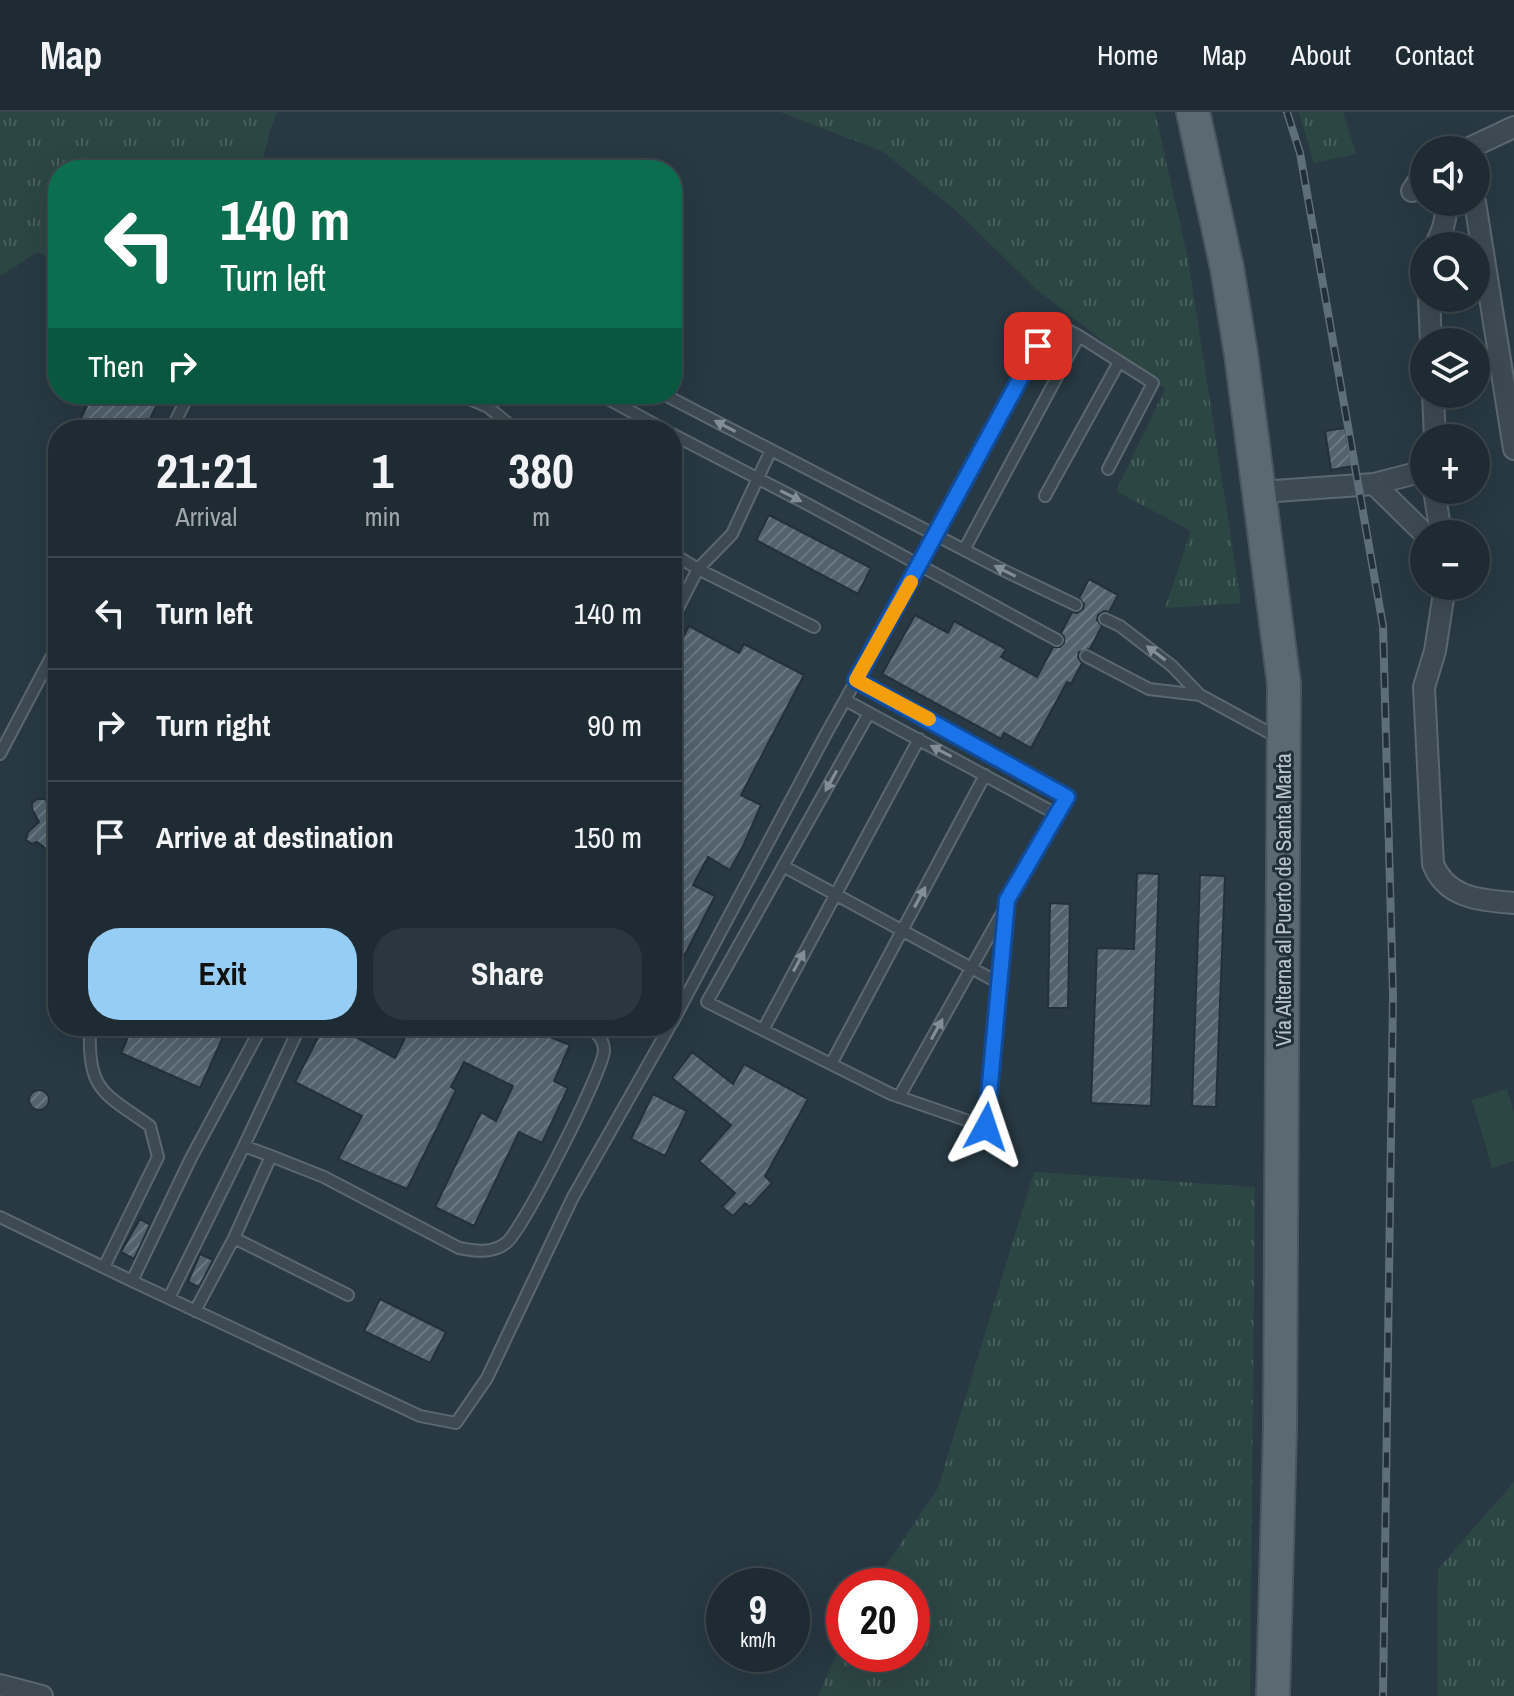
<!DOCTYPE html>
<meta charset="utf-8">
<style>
body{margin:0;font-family:"Archivo Narrow",sans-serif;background:#2b373e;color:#f1f3f6;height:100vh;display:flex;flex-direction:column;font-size:30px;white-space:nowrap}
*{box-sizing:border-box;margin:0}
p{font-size:26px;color:#a1a7ac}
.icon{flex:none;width:44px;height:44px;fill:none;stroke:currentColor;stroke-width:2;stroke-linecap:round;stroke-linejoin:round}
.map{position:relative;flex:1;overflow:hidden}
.drawer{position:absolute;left:48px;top:308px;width:634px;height:616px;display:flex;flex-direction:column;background:#1e2b32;border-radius:32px;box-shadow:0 8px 32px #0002,0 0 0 2px #3c474d}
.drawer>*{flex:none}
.banner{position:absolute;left:48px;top:48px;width:634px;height:244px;border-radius:32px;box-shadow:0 8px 32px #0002,0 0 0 2px #3c474d;background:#0b6e4f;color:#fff;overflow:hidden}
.buttons{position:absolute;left:1410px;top:24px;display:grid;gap:16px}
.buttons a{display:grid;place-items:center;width:80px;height:80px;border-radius:50%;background:#1e2b32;box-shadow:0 8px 32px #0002,0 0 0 2px #3c474d;font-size:40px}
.speed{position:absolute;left:706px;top:1456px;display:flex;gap:16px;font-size:40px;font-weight:700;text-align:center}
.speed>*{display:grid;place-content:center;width:104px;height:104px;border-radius:50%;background:#1e2b32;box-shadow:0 8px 32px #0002,0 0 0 2px #3c474d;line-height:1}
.speed small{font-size:20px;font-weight:400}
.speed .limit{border:12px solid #d22;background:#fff;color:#111}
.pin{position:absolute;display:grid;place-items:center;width:68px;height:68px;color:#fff;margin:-34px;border-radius:16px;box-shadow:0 4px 12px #0006}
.me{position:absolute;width:88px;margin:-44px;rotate:5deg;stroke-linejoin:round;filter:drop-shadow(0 0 6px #0008)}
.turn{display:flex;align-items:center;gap:28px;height:168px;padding:0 40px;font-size:36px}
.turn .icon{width:104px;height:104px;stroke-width:2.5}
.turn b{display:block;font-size:56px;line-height:68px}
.then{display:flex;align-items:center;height:76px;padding:0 40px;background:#0003;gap:16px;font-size:30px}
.eta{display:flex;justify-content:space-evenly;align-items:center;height:136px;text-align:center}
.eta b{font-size:48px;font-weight:800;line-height:56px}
.cta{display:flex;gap:16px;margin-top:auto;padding:16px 40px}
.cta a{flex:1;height:92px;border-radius:32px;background:#96cdf5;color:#111;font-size:32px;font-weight:800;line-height:92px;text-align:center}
.cta a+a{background:#2b373e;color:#f1f3f6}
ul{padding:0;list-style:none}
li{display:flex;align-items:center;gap:24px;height:112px;padding:0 40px;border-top:2px solid #3c474d}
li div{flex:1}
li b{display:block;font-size:30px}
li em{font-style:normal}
header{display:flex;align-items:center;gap:48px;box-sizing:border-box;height:112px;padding:0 40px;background:#1e2b32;border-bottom:2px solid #3c474d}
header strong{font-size:38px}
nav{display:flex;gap:44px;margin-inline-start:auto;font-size:28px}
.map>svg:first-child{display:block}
.grass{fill:url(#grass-tufts)}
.pitch{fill:#2c4644}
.building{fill:url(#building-hatch);stroke:#23313a;stroke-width:2}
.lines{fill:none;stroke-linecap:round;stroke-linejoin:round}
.service-casing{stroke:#5b6870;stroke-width:14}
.minor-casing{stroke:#5b6870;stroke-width:24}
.primary-casing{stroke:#49565f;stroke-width:36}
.service{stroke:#3d4a53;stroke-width:10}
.minor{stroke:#3d4a53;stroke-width:20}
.primary{stroke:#5b6973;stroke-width:32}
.rail-casing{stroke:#5f6f7a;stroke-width:8}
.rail{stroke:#212f38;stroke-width:5;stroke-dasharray:15;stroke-linecap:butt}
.oneway{fill:#828e96}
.route-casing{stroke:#114b97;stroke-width:20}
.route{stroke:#1a73e8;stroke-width:14}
.slow{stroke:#f59e0b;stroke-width:14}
.labels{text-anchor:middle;stroke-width:6;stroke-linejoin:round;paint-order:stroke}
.street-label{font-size:22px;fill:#bac5cd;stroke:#212f38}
</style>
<header>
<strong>Map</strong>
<nav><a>Home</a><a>Map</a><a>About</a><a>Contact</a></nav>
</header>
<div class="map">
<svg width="1514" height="1584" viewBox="0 0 1514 1584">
<defs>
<pattern id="grass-tufts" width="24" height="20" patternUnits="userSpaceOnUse" patternTransform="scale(2)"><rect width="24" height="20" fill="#2c4644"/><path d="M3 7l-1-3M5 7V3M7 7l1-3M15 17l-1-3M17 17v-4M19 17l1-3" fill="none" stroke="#485f5e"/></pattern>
<pattern id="building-hatch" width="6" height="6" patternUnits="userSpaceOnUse" patternTransform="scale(2)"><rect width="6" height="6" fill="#52636e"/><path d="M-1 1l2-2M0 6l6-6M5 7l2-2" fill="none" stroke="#697882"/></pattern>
</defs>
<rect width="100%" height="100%" fill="#283943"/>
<!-- grass -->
<path class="grass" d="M0 0H277L269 22 261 58H58V153L38 140 0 164Z
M780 0H1155L1188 147 1241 491 1165 496 1191 419 1116 379 1165 277 1036 177 960 102 882 39Z
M1299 0H1343L1356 42 1314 51Z
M1034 1060 1255 1075 1250 1584H818L844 1526V1542H912V1474H872L938 1376Z
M1514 1370V1584H1437L1438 1457Z"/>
<!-- pitch -->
<path class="pitch" d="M1507 977 1514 1000V1049L1492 1056 1472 988Z"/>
<!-- building -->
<path class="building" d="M93 282H163L144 318H99L80 308Z
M1345 316 1352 354 1331 358 1325 319Z
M769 403 871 456 858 482 756 428Z
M1089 467 1118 483 1109 500 1104 499 1098 503 1097 508 1102 514 1090 537 1079 540 1078 545 1082 551 1071 572 1067 570 1031 636 1004 621 1001 627 882 562 915 503 948 521 954 509 1006 537 1001 545 1037 565 1053 535H1060L1064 531V525L1061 521 1072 500 1077 501 1083 497 1084 492 1079 486Z
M689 514 739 541 744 532 804 563 741 683 761 693 744 732 730 758 708 745 693 773 715 784 681 850 672 845V835L683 813 672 807V675L679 661 672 657V546Z
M37 687H45L58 703V746L37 730 32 732 26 728 28 720 39 710 32 697V691Z
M1137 761 1159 762 1151 994 1091 991 1097 836 1134 837Z
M1200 763 1225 764 1216 995 1192 994Z
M1050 791 1070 792 1068 896H1048Z
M133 914H228L200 976 121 941Z
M324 914H335L395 946 411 914H522L570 933 554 969 568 976 542 1031 519 1020 474 1114 435 1095 481 1000 496 1009 513 974 464 950 451 975 456 978 407 1077 338 1047 362 1004 295 970Z
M692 940 733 972 744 952 808 987 765 1064 772 1071 750 1095 745 1091 733 1104 722 1095 735 1081 699 1049 731 1013 672 966Z
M29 988a10 10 0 1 1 20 0a10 10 0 1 1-20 0Z
M653 982 687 999 665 1044 631 1027Z
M140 1107 150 1113 134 1147 121 1140Z
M200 1142 213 1148 199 1175 188 1170Z
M380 1187 446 1220 430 1251 364 1219Z"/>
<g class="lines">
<!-- service casing -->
<g class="service-casing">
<path id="service" d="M458 282 488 295 516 318
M599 282 665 318
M663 282 1003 458 1076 493
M171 318 189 282
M672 322 811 394 1057 528
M1045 384 1119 250
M964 438 1079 224
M672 441 698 457 732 422 771 338
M1105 507 1120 514 1172 554 1200 583 1277 625
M672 508 698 457 814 515
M1086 544 1149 577 1200 583
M856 568 1067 685 899 985
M845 588 1058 703
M869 601 707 890 891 982 986 1015 1007 788
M0 642 58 532
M783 754 999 871
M672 911 826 622 920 454 957 379 1051 209 1079 224 1153 271 1108 357
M90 914C88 979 101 979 150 1014L158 1045 104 1155
M763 918 919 627
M831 952 985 663
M244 1034 271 1044
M0 1105 132 1169 420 1304 456 1311 487 1266 573 1085 670 914
M234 1126 348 1183
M132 1169 191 1046 262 914
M169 1186 244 1034 300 914
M195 1199 234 1126 271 1044 324 1065 459 1136C475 1139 492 1142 506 1131 523 1118 603 959 604 939 604 927 597 922 589 914"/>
</g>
<!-- minor casing -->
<g class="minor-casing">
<path id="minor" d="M1465 38 1514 15
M1412 79 1424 61
M1475 90 1514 337
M1435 134C1442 121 1448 105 1445 90
M1429 186 1431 230
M1433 282 1435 326
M1374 372 1425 422
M1434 378 1441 422
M1261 380 1374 372 1424 359
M1445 474 1435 539 1424 575 1433 752C1447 787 1481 788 1514 791
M0 1573 42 1584"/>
</g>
<!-- primary casing -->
<g class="primary-casing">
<path id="primary" d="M1193 0 1227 156 1241 242 1284 572 1280 1317 1273 1584"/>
</g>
<!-- service -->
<use href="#service" class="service"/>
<!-- minor -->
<use href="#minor" class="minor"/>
<!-- primary -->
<use href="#primary" class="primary"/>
<!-- rail casing -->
<g class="rail-casing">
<path id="rail" d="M1287 0 1300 41 1383 514 1393 884 1383 1584"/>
</g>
<!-- rail -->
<use href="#rail" class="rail"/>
</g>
<!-- one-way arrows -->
<defs><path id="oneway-solid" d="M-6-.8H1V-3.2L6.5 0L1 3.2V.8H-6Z" transform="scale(2)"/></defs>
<g class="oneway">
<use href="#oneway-solid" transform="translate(725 314) rotate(-152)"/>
<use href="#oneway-solid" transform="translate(791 384) rotate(27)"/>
<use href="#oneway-solid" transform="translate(1005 459) rotate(-153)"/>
<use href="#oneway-solid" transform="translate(1156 541) rotate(-143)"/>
<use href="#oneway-solid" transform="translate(941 639) rotate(-152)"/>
<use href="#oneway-solid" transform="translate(831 669) rotate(119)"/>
<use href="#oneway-solid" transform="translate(920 785) rotate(-62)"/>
<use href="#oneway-solid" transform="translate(799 849) rotate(-62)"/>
<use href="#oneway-solid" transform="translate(937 917) rotate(-61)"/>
</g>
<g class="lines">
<!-- route casing -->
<g class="route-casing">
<path id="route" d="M986 1015 1007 788 1067 685 856 568 1038 234"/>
</g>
<!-- route -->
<use href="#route" class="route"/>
<!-- slow -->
<path class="slow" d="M911 470 856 568 929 607"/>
</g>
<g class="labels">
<!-- street labels -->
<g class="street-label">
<text transform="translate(1283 788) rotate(-90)" y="8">Vía Alterna al Puerto de Santa Marta</text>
</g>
</g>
</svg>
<div class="buttons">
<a><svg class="icon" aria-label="sound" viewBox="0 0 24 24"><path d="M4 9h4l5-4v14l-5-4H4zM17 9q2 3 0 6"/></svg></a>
<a><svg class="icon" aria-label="search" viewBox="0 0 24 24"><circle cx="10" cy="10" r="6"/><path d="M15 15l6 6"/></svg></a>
<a><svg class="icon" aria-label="layers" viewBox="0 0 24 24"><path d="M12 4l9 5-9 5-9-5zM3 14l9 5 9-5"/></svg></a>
<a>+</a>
<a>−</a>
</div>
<div class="speed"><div>9<small>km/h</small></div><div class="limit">20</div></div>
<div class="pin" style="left:1038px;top:234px;background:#d93025"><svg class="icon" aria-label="arrive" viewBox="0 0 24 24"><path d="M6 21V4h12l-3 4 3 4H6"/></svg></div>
<svg class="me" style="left:986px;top:1015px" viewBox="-20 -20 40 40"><path d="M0-17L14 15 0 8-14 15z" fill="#1a73e8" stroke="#fff" stroke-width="4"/></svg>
<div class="banner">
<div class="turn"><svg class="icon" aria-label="left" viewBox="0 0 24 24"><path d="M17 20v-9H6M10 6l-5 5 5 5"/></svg><div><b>140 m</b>Turn left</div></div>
<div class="then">Then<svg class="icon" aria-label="right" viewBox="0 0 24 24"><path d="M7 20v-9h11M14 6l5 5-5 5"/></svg></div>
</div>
<section class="drawer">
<div class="eta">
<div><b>21:21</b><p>Arrival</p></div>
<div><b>1</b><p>min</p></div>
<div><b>380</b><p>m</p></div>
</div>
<ul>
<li><svg class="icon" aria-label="left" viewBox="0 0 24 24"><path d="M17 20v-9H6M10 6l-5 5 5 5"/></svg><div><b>Turn left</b></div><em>140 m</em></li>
<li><svg class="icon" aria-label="right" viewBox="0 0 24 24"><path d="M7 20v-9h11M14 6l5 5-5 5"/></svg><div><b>Turn right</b></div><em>90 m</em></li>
<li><svg class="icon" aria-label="arrive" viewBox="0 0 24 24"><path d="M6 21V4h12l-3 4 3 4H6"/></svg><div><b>Arrive at destination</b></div><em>150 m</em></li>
</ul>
<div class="cta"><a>Exit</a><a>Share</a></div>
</section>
</div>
